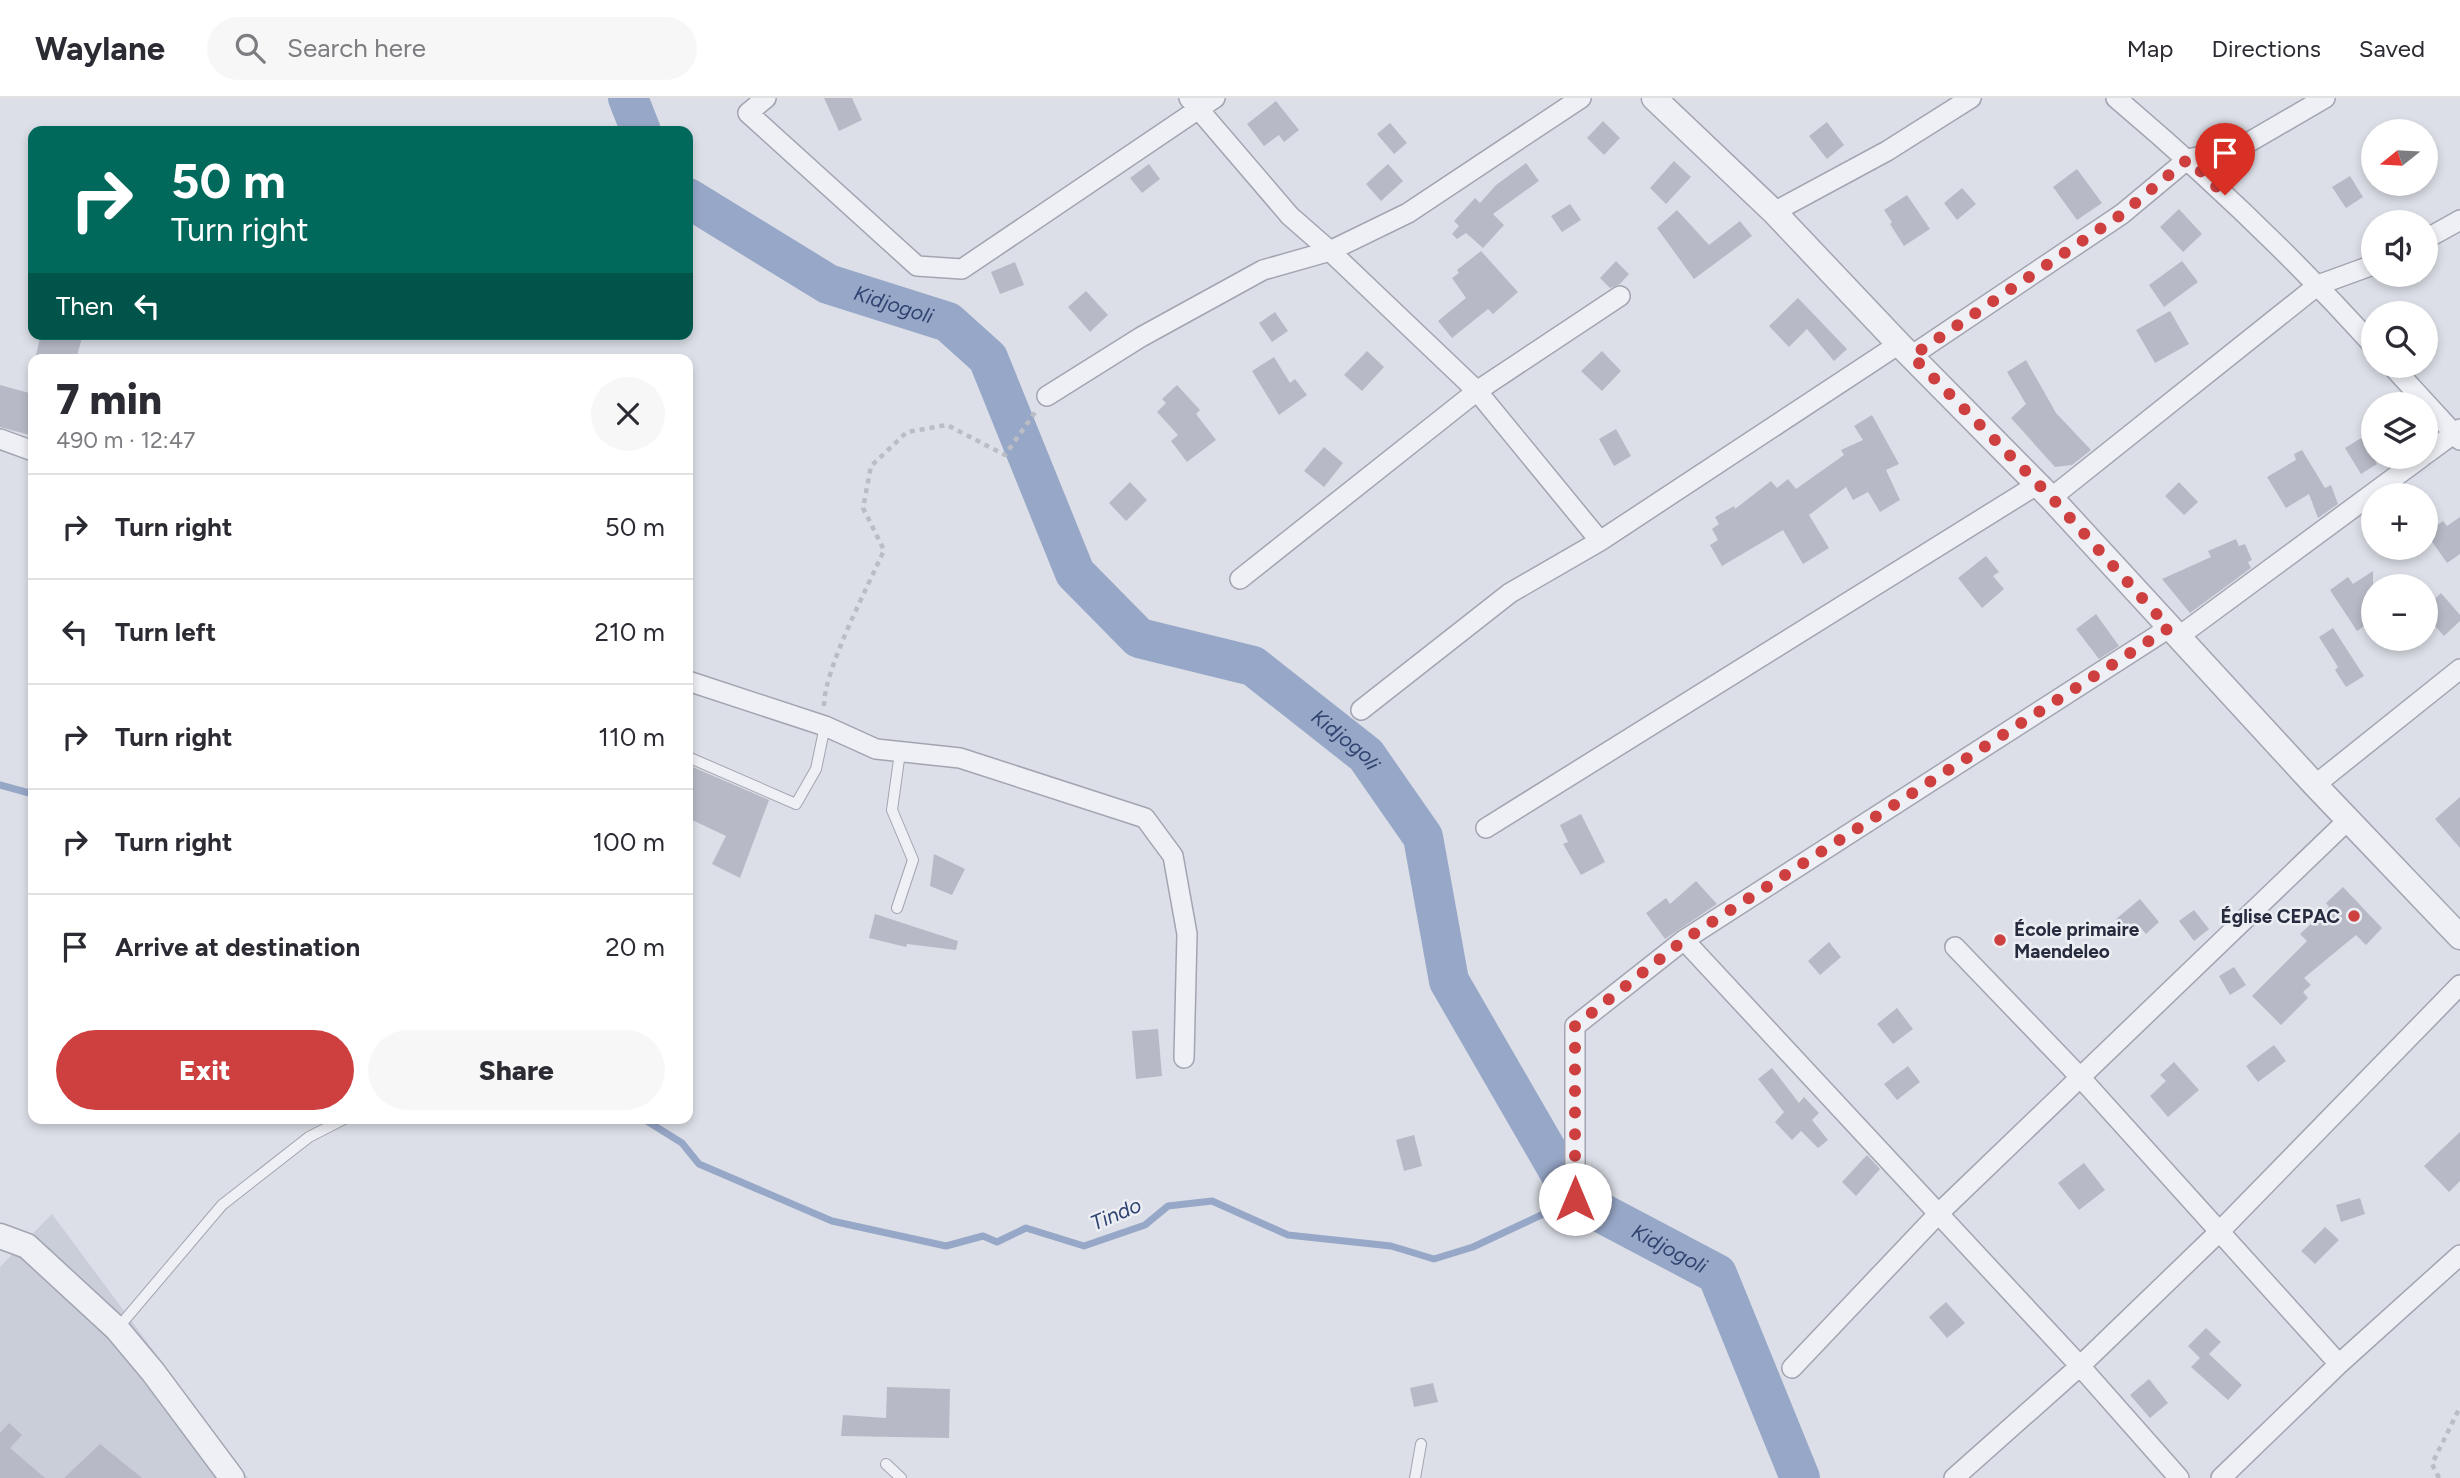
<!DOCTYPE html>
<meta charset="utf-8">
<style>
body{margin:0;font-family:Figtree,sans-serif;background:#f7f7f7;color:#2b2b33;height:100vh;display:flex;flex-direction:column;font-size:26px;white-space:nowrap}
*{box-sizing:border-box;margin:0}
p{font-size:23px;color:#7c7c81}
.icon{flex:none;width:38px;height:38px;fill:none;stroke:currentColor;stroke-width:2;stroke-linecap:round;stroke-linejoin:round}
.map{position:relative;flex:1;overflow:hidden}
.panel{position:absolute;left:28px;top:256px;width:665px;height:770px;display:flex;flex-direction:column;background:#fff;border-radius:14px;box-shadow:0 4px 10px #0003}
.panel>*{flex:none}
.banner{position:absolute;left:28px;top:28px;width:665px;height:214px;border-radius:14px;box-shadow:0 4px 10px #0003;background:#00695c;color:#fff;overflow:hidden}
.needle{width:46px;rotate:252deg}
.fabs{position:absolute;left:2361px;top:21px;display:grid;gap:14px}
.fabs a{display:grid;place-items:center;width:77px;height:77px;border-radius:50%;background:#fff;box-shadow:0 4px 10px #0003;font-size:35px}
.pin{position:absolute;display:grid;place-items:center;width:60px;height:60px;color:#fff;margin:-72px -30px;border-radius:50% 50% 50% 0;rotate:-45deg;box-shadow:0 0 7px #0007}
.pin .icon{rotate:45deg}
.me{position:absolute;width:77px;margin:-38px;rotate:0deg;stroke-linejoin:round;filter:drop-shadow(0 0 5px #0008)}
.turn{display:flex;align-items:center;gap:24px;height:147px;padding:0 28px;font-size:32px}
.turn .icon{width:91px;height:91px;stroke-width:2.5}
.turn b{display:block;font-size:49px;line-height:60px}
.then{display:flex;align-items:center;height:66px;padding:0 28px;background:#0003;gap:14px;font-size:26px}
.round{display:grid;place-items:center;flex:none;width:74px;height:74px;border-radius:37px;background:#f7f7f7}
.overview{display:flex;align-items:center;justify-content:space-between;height:119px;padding:0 28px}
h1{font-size:42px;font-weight:800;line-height:52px}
.primary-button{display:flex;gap:14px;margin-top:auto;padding:14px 28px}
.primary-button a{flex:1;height:80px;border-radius:42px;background:#ce3f40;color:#fff;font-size:28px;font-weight:800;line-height:80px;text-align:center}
.primary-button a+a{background:#f7f7f7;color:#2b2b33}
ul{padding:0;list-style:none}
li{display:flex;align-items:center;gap:21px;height:105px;padding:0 28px;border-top:2px solid #e1e1e2}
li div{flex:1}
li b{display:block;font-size:26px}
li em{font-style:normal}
header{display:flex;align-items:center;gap:42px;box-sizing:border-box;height:98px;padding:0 35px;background:#fff;border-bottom:2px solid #e1e1e2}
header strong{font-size:33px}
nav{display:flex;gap:38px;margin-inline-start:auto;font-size:24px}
.search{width:490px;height:63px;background:#f7f7f7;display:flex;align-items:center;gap:18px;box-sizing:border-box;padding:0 24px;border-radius:38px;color:#7c7c81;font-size:26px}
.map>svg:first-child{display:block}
.built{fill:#caced9}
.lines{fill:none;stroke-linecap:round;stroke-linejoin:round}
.stream{stroke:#97a7c7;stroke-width:7}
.river{stroke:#97a7c7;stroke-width:40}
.building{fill:#b7bac6}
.service-casing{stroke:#a2a5b1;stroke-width:12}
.minor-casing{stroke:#a2a5b1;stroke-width:22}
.tertiary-casing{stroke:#a2a5b1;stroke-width:27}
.path{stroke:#bbbdc5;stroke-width:4.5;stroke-dasharray:5 5;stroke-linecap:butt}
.service{stroke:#eff0f5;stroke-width:10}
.minor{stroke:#eff0f5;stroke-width:19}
.tertiary{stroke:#eff0f5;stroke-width:24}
.route{stroke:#ce3f40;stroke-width:12;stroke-dasharray:0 21.6}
.poi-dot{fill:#ce3f40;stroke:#eceef4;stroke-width:2.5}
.labels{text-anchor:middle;stroke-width:5;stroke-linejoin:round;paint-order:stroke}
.poi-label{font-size:19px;font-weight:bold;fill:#262b3d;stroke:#eceef4;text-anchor:end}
.water-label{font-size:21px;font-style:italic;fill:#304471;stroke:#eceef4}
</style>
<header>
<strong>Waylane</strong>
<div class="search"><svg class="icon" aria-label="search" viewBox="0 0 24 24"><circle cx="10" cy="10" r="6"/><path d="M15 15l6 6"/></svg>Search here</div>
<nav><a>Map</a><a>Directions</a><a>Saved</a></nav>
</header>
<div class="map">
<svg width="2460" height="1380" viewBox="0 0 2460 1380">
<rect width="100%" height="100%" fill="#dcdfe7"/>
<!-- built -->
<path class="built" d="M52 1116 248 1380H0V1169Z"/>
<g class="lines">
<!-- stream -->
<path class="stream" d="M0 687 33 696
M642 1020 682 1045 699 1066 832 1123 946 1148 983 1138 997 1144 1026 1130 1084 1148 1145 1127 1168 1108 1212 1103 1288 1137 1391 1148 1434 1161 1473 1149 1573 1102"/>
<!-- river -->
<g class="river">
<path d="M628 0 641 33"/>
<path id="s1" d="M688 100 828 186 948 224 988 260 1075 475 1139 540 1253 568 1366 657 1423 739 1449 883 1575 1101 1717 1176 1800 1380"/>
</g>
</g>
<!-- building -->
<path class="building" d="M824 0H852L862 22 839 33Z
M1276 3 1299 32 1284 44 1279 37 1264 48 1247 26Z
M1603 23 1620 40 1604 57 1587 40Z
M1827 24 1844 47 1827 61 1809 38Z
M1390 25 1407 45 1394 56 1377 36Z
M1674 63 1691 79 1666 106 1650 90Z
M1526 65 1539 83 1493 116 1504 127 1483 150 1466 135 1457 141 1452 136 1459 128 1454 123 1475 100 1480 105 1496 87Z
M1149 66 1160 81 1142 95 1130 80Z
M1388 66 1403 83 1381 103 1366 86Z
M2077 71 2102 105 2077 122 2053 89Z
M2350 78 2363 99 2346 110 2332 89Z
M1962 90 1976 106 1957 122 1944 105Z
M1907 97 1930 131 1904 148 1890 126 1892 124 1884 112Z
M1570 106 1581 122 1562 134 1551 118Z
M2179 111 2202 136 2183 154 2160 129Z
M1677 112 1709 147 1740 123 1752 138 1694 181 1657 130Z
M1481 153 1518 194 1493 216 1488 211 1452 240 1438 223 1466 200 1452 180 1459 175 1457 172Z
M1616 163 1629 176 1620 186 1610 190 1600 180Z
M2182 163 2198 184 2164 209 2149 187Z
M1015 164 1024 187 1000 196 991 174Z
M1086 193 1108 217 1090 234 1068 209Z
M1798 200 1847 251 1834 263 1807 231 1789 249 1769 228Z
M2170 213 2189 246 2155 265 2136 232Z
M1275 214 1288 233 1272 244 1259 225Z
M41 236H66L82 240 76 261H35Z
M1367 253 1384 269 1362 293 1344 277Z
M1602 253 1621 273 1602 293 1581 273Z
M1274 259 1290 285 1295 281 1307 297 1279 317 1252 273Z
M2026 262 2056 315 2091 352 2072 367 2055 369 2011 320 2026 306 2007 274Z
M0 287 33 296V338L0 329Z
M1177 287 1200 312 1196 316 1216 342 1187 364 1171 343 1178 337 1157 314 1166 305 1162 301Z
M1872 317 1899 366 1886 372 1900 402 1880 414 1868 394 1853 402 1846 389 1809 417 1829 450 1803 466 1783 432 1722 468 1710 447 1718 442 1712 431 1719 426 1715 419 1734 408 1735 411 1771 383 1777 390 1788 381 1796 391 1844 357 1841 352 1863 342 1854 328Z
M1616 331 1631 358 1614 368 1599 341Z
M2361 340 2377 366 2361 376 2345 350Z
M1324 349 1343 365 1324 389 1304 373Z
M2302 352 2325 390 2331 387 2338 406 2318 420 2309 396 2286 410 2267 379 2296 362 2294 356Z
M1130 384 1147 402 1126 423 1109 405Z
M2179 384 2198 404 2184 417 2165 398Z
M2460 419V456L2447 465 2426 435 2443 423 2447 428Z
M2236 441 2239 448 2245 446 2252 462 2248 464 2251 470 2190 515 2162 481 2211 459 2208 453Z
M1986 458 1999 474 1993 478 2004 491 1982 510 1958 480Z
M2373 473V522L2357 533 2330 492 2348 479 2353 486Z
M2441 495 2460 517V523L2444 538 2426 518V509Z
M2096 516 2119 548 2099 561 2076 531Z
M2333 530 2364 578 2346 589 2335 572 2338 569 2319 539Z
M688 667 769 702 740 780 712 766 726 738 688 720Z
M2460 699V750L2435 721Z
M1581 716 1605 764 1581 777 1563 746 1568 744 1560 727Z
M934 756 965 771 952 797 930 788Z
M1696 783 1717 806 1665 841 1646 815 1666 800 1670 806Z
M2343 789 2382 830 2366 847 2356 837 2304 880 2311 887 2303 894 2308 900 2281 927 2252 898 2307 843 2300 836 2329 809 2326 805Z
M2140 801 2159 824 2146 836 2140 829 2131 837 2116 821Z
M2194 812 2209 831 2194 843 2179 823Z
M875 816 958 843 956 852 907 846 906 849 869 840Z
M1829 844 1841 859 1820 877 1808 863Z
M2234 869 2246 887 2230 897 2219 878Z
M1897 910 1913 931 1893 946 1877 926Z
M1158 931 1162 978 1136 981 1132 933Z
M2274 947 2286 963 2258 984 2246 968Z
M2174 964 2199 992 2168 1019 2150 998 2166 983 2160 977Z
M1908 968 1920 984 1897 1002 1884 986Z
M1772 970 1799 1005 1804 999 1819 1015 1812 1022 1828 1042 1818 1050 1801 1033 1792 1042 1775 1024 1784 1014 1758 981Z
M2460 1034V1083L2449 1094 2424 1068Z
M1414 1037 1422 1068 1404 1073 1396 1042Z
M1867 1057 1880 1071 1856 1098 1842 1084Z
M2084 1065 2105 1092 2079 1112 2058 1085Z
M2360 1100 2365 1116 2341 1124 2336 1107Z
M2325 1129 2339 1142 2315 1166 2301 1153Z
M1946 1204 1965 1225 1947 1240 1929 1219Z
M2206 1230 2221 1244 2209 1256 2242 1287 2228 1302 2191 1269 2200 1260 2188 1248Z
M2149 1281 2168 1305 2150 1320 2130 1297Z
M1433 1285 1438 1304 1414 1309 1410 1290Z
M887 1289 950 1291 949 1340 841 1338 843 1317 886 1320Z
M9 1325 22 1337 10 1350 45 1380H0V1335Z
M100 1346 142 1380H64Z"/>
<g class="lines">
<!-- service casing -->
<g class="service-casing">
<path id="service" d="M688 659 796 706 816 671 825 628
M897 810 913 762 892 712 900 654
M117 1231 222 1107 309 1039 346 1020
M886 1366 901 1380
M1415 1380 1421 1346"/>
</g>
<!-- minor casing -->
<g class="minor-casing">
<path id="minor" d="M766 0 748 15 917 168 962 171 1215 0
M1189 0 1290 118 1330 153 1477 293 1600 443
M2116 0C2207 77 2293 159 2373 247
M1774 114 1887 53 1971 0
M2426 141 2460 122
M1911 258 2122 116 2188 61 2239 50 2325 0
M2392 268 2460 342
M1047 298 1141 239 1263 172 1330 153 1408 115 1581 0
M0 341 33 353
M2426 356 2460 331
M2051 400 2318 187 2373 167
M1240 481 1477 293 1620 198
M2178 539 2422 359
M688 583 825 628 876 651 960 660 1145 720 1173 758 1187 836 1184 960
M1361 612 1510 495 1600 443 1899 246
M2315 687 2460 571
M1486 730 2038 386
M1684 842 2080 1268 2179 1380
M1955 849 2080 979 2339 1266
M1575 1101V928L1684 842 2169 530
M1792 1270 1939 1115 2348 722
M1954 1380 2080 1268 2219 1134 2460 887
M2221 1380 2339 1266 2460 1157"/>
</g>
<!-- tertiary casing -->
<g class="tertiary-casing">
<path id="tertiary" d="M1654 0 1774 114 1899 246 2051 400 2315 687 2460 839
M0 1138 27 1148 117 1231 153 1274 232 1380"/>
</g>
<!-- path -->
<path class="path" d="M824 608C824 571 868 489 884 452L863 410 871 368 907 334 947 327 1005 357 1036 313
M2439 1380 2432 1366 2460 1309"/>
<!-- service -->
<use href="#service" class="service"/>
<!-- minor -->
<use href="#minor" class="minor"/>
<!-- tertiary -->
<use href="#tertiary" class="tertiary"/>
</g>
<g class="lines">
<!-- route -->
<path class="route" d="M1575 1101V928L1684 842 2169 530 2052 400 1912 258 2122 116 2188 61 2225 97"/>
</g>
<!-- markers -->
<g class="poi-dot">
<circle cx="2354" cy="818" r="7"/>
<circle cx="2000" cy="842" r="7"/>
</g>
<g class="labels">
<!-- poi labels -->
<g class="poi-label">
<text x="2340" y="825">Église CEPAC</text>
<text x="2014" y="838" text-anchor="start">École primaire<tspan x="2014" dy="22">Maendeleo</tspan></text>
</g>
<!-- water labels -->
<g class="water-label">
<text dy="7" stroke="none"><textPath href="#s1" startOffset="233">Kidjogoli</textPath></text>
<text dy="7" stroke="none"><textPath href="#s1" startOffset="903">Kidjogoli</textPath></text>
<text transform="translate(1116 1116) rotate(-23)" y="7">Tindo</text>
<text dy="7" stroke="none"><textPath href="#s1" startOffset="1533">Kidjogoli</textPath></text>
</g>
</g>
</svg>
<div class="fabs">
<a><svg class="needle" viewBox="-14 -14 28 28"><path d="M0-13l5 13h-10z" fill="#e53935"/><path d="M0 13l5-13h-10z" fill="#7c7c81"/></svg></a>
<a><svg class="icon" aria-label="sound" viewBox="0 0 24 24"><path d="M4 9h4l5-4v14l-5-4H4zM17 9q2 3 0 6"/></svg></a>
<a><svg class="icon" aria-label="search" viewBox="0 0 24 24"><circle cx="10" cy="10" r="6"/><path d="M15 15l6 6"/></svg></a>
<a><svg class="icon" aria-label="layers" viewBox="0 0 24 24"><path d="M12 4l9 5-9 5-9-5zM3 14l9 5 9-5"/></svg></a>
<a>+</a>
<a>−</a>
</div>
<div class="pin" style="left:2225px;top:97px;background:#d93025"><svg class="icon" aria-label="arrive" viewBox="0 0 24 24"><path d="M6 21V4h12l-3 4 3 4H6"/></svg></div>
<svg class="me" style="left:1575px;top:1101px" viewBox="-20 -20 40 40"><circle r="19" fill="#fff"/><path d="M0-13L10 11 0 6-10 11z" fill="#ce3f40"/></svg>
<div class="banner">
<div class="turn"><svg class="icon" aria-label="right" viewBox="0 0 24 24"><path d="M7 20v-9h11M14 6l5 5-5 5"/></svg><div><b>50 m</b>Turn right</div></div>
<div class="then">Then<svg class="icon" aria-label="left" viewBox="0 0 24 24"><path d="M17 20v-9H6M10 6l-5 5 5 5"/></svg></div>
</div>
<section class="panel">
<div class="overview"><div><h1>7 min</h1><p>490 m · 12:47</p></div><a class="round"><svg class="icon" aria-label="close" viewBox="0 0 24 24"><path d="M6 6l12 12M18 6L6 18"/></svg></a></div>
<ul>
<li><svg class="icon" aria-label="right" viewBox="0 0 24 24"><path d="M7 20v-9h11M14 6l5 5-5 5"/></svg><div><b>Turn right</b></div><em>50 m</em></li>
<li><svg class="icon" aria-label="left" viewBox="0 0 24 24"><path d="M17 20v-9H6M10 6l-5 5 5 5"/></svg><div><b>Turn left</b></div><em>210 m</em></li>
<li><svg class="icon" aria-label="right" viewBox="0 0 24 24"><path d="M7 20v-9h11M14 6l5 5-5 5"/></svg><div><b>Turn right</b></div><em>110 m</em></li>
<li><svg class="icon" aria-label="right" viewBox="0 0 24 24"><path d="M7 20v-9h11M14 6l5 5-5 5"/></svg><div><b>Turn right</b></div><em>100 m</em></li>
<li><svg class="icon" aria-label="arrive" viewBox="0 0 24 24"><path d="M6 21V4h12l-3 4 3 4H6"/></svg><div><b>Arrive at destination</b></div><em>20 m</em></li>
</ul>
<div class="primary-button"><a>Exit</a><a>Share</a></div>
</section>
</div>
